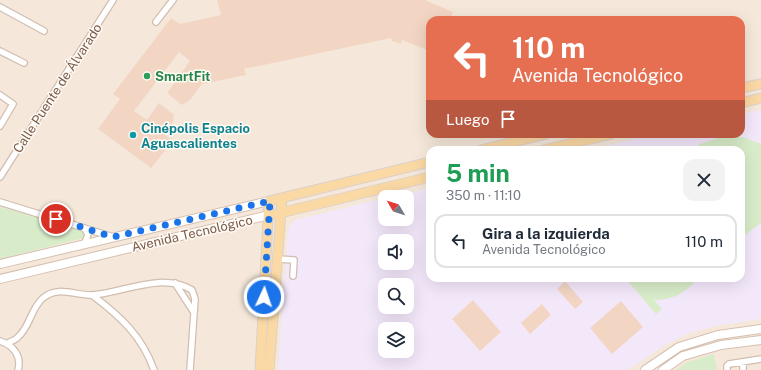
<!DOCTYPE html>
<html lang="es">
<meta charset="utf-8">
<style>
body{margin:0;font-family:"Public Sans",sans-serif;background:#f2f2f3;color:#1f2937;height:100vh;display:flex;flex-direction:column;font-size:15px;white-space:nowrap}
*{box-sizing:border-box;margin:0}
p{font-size:13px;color:#747a83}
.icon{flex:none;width:22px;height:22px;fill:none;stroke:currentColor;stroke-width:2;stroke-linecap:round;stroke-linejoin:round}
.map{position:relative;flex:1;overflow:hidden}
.side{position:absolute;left:426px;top:146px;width:319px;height:136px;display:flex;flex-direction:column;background:#fff;border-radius:12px;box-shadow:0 4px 16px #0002}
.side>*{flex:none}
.banner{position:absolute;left:426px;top:16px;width:319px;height:122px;border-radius:12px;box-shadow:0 4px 16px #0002;background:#e76f51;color:#fff;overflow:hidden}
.needle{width:26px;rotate:309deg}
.tools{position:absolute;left:378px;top:190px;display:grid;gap:8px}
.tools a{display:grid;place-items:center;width:36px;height:36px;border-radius:8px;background:#fff;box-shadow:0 4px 16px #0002;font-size:20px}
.pin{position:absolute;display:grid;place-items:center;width:34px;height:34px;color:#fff;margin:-17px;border:2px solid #fff;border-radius:50%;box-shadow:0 1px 4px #0007}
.me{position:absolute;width:44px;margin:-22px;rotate:3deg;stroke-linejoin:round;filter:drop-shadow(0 0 3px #0008)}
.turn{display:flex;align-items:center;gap:14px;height:84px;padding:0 20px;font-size:18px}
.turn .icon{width:52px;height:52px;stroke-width:2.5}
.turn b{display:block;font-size:28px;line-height:34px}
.then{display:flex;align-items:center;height:38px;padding:0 20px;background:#0003;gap:8px;font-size:15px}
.round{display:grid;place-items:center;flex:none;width:42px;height:42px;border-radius:12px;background:#f2f2f3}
.head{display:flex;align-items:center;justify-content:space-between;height:68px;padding:0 20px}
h1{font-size:24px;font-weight:700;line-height:30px;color:#1e9e55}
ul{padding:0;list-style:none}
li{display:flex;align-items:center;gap:12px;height:54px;margin:0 8px 6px;padding:0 12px;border:2px solid #e0e1e3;border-radius:12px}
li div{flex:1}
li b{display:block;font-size:15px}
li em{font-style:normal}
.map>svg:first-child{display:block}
.residential{fill:#f5e8da;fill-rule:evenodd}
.education{fill:#f3e8fa;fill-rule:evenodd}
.green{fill:#d8ecc9}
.building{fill:#f3d5c3}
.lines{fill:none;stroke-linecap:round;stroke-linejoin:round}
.street-casing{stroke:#d1beb0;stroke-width:8}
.secondary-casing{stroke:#d6c0b0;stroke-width:10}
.primary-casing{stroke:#dad1cd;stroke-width:11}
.street{stroke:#fff;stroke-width:5.5}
.secondary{stroke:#fff;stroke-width:8}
.primary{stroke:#fbd9a5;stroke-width:9}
.route{stroke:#1a73e8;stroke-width:7;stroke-dasharray:0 12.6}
.leisure-dot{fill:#2e9e5b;stroke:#fffaf3;stroke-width:1.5}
.culture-dot{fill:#0f9aa8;stroke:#fffaf3;stroke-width:1.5}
.labels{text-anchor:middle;stroke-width:3;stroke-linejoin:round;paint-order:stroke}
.leisure-label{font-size:13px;font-weight:bold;fill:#27864d;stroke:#fffaf3;text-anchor:start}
.street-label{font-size:13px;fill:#7a5c4d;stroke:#fffaf3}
.culture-label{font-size:13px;font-weight:bold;fill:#0d838f;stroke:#fffaf3;text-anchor:start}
</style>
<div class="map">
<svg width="761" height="370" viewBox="0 0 761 370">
<rect width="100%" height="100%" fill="#fdf6ec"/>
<!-- residential -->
<path class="residential" d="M0 0H761V370H0ZM430 20H741V134H430ZM430 150H741V278H430ZM385 197H407V219H385ZM385 241H407V263H385ZM385 285H407V307H385ZM385 329H407V351H385Z"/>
<!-- education -->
<path class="education" d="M761 110V319L716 326 689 333 664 346 628 370H278L288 232 290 225 295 220 385 198V219H407V197H391L430 188V278H741V150H588L656 134H741V114ZM385 241H407V263H385ZM385 285H407V307H385ZM385 329H407V351H385Z"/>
<!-- green -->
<path class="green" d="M721 137H743L761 144V223L741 238V150H692L700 144Z
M0 207 83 230 86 235 83 238 0 259Z
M625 278H698C686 293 673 300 654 300L662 309 656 314Z
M714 354 717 370H676L688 362Z"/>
<!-- building -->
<path class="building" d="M217 0H425L453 12 450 20H430V51L402 40 401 44 392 41 391 38 244 69 246 75 202 84 190 100 182 105 167 93 190 61 179 52 134 111 147 120 159 103 174 115 172 125 164 134 173 141 151 168 98 129 120 99 113 94 171 18 180 24 221 15Z
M565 281 583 302 575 309 557 289Z
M473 300 501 332 480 351 452 319Z
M621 301 643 327 612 354 590 328Z
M542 304 551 315 530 334 521 323Z"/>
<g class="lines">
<!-- street casing -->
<g class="street-casing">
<path id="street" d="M0 7 44 31
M156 22 173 0
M0 51 24 63
M0 95 13 104 0 126
M0 177 113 0
M0 202 113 237
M84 228 88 234 85 243
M278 259 294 260 293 276
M175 283 193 311
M92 295C120 316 142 336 154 370
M0 341C13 345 22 356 18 370
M8 343C11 341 16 340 18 337 30 327 31 308 43 298 58 285 76 296 93 295 125 292 162 272 192 290L195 299 190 370
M743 362V370
M727 370V366L729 364 761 359"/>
</g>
<!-- secondary casing -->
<g class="secondary-casing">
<path id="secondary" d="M0 264 269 201
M0 279 269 215
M645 370 679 347 718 335 761 329
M663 370 683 356 721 345 761 340"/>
</g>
<!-- primary casing -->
<g class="primary-casing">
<path id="primary" d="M741 88 761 84
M741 103 761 98
M481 150 546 134
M544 150 611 134
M276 214 430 177
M260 370 269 201 430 162
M269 370 282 199"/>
</g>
<!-- street -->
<use href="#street" class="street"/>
<!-- secondary -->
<use href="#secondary" class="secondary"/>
<!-- primary -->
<use href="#primary" class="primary"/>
</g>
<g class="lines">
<!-- route -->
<path class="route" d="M56 219 113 237 270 201 264 297"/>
</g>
<!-- markers -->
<circle class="leisure-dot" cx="147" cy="76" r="4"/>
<circle class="culture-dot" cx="133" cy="135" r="4"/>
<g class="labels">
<!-- leisure labels -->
<g class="leisure-label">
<text x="155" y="81">SmartFit</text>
</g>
<!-- street labels -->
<g class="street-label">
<text transform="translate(57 88) rotate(-57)" y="5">Calle Puente de Álvarado</text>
<text transform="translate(192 233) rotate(-13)" y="5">Avenida Tecnológico</text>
</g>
<!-- culture labels -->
<g class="culture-label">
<text x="141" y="133">Cinépolis Espacio<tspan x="141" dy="15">Aguascalientes</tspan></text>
</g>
</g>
</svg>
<div class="tools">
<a><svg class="needle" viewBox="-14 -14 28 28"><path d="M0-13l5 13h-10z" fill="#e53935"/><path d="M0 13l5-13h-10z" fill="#747a83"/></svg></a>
<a><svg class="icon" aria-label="sound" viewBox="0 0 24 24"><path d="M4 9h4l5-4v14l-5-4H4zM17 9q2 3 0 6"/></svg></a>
<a><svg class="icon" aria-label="search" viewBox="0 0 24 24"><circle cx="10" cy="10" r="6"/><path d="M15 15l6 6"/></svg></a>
<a><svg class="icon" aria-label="layers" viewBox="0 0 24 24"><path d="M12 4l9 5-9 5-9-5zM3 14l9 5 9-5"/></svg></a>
</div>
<div class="pin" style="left:56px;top:219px;background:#d93025"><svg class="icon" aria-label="arrive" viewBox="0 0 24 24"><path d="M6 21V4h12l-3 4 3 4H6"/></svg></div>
<svg class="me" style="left:264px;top:297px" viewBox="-20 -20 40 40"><circle r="17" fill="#1a73e8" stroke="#fff" stroke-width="3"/><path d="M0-11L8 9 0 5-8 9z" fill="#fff"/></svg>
<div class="banner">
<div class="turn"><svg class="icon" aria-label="left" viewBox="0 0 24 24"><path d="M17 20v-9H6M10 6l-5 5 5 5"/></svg><div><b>110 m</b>Avenida Tecnológico</div></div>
<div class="then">Luego<svg class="icon" aria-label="arrive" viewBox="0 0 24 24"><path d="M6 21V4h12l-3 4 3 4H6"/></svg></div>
</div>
<section class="side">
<div class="head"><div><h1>5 min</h1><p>350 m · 11:10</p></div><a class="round"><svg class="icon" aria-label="close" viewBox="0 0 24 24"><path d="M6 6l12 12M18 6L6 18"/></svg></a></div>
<ul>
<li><svg class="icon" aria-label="left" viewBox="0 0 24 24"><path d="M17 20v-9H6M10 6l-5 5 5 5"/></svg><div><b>Gira a la izquierda</b><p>Avenida Tecnológico</p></div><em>110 m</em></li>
</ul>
</section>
</div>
